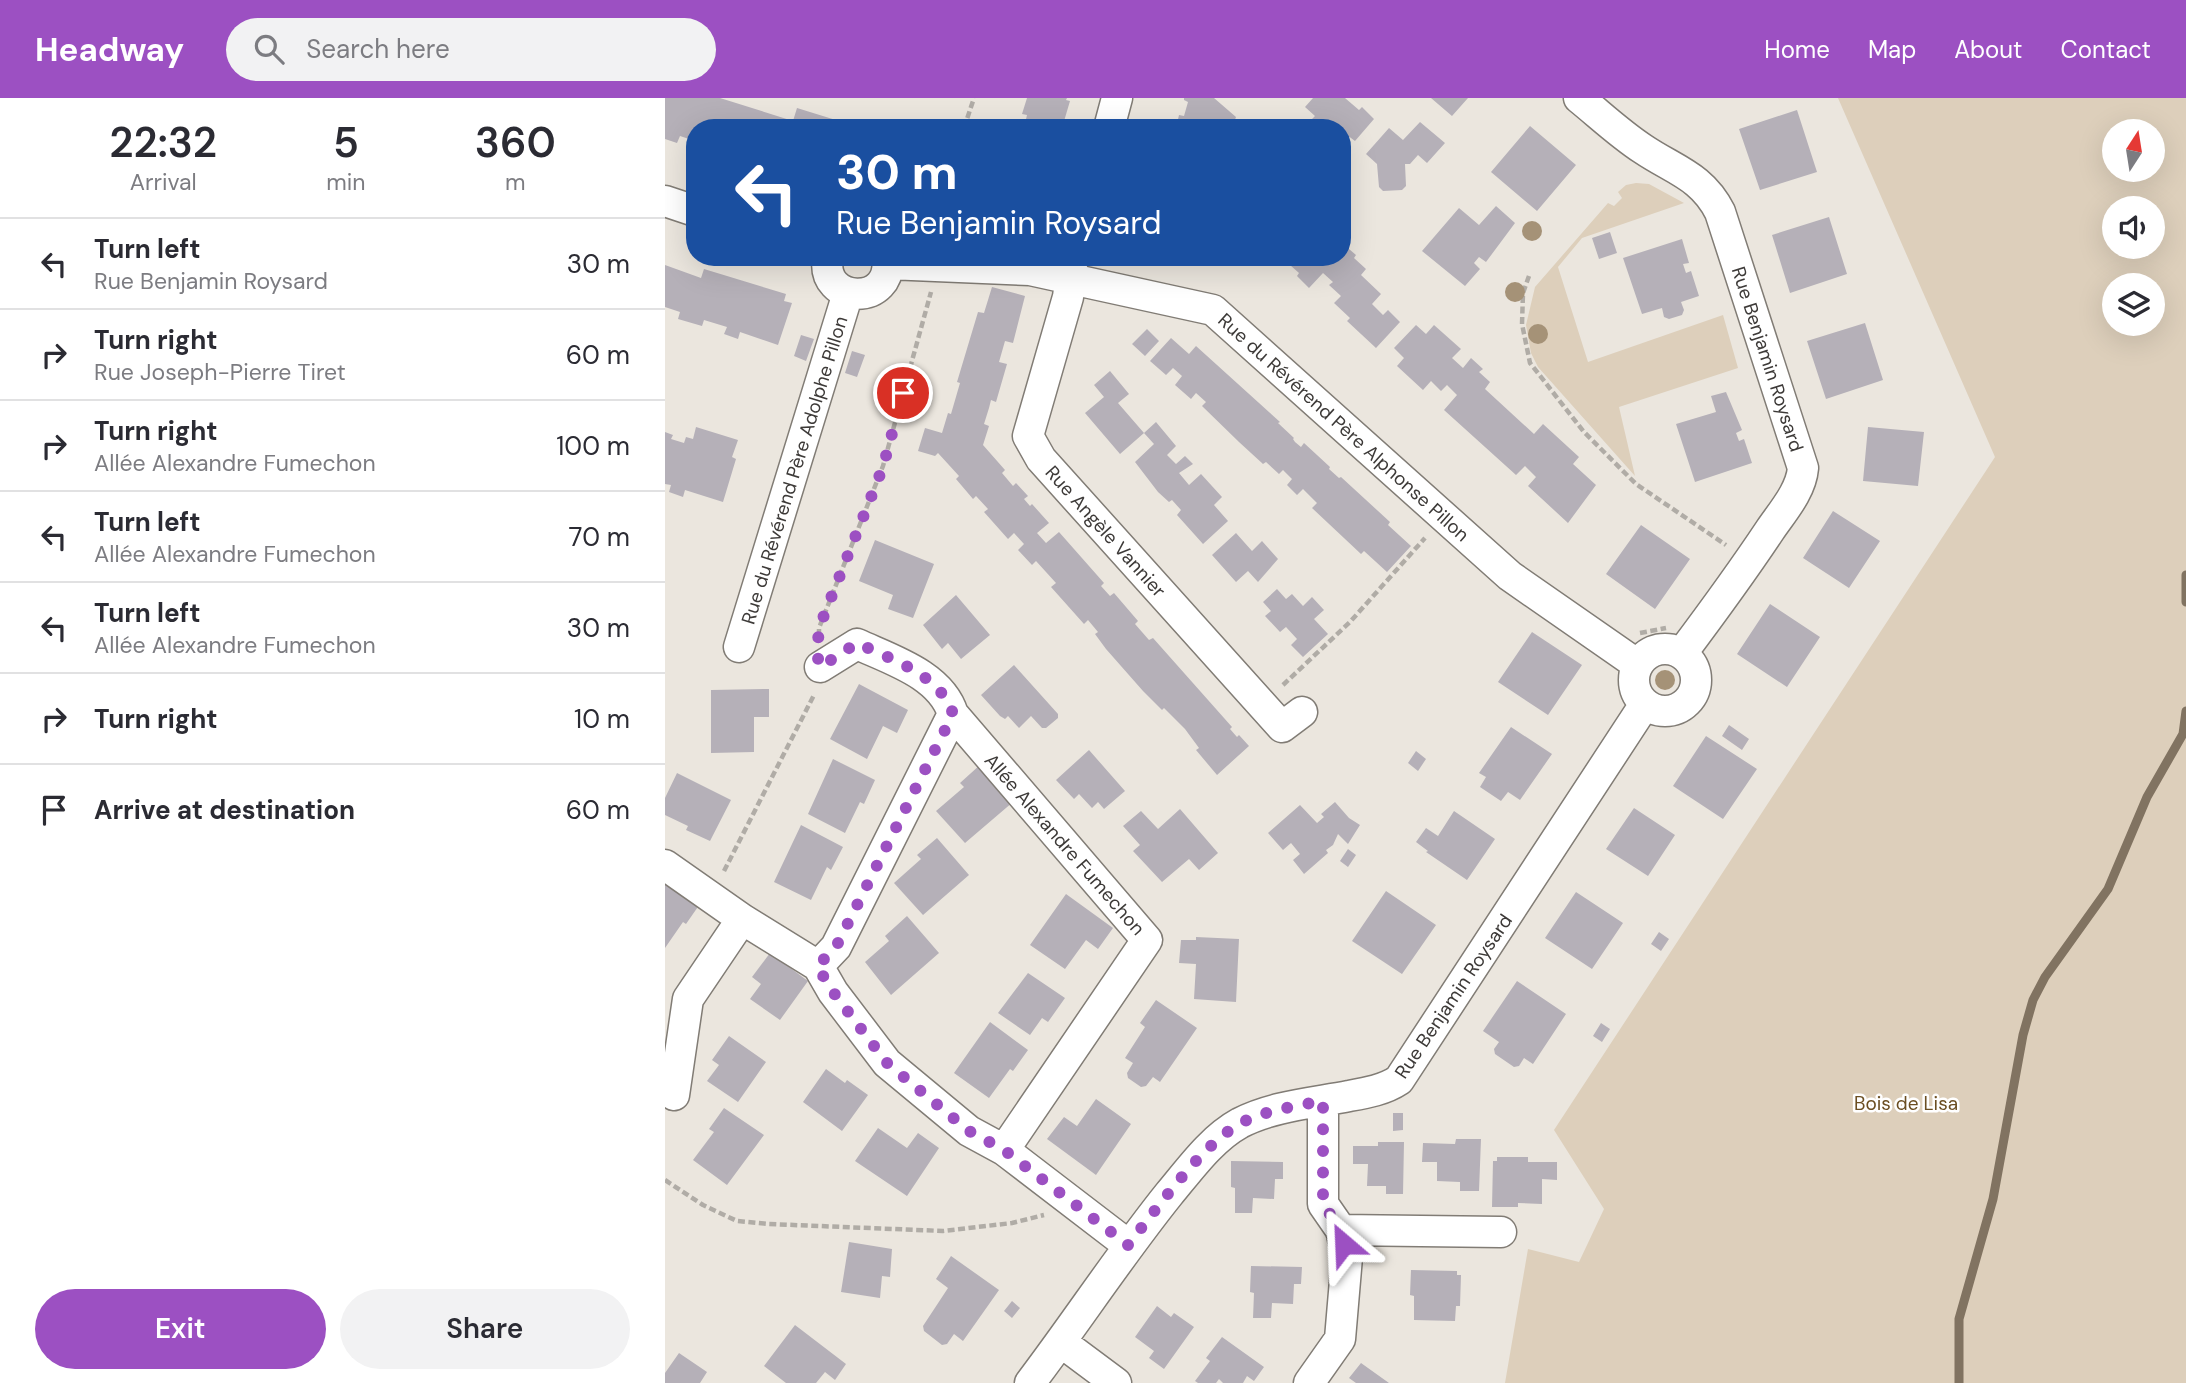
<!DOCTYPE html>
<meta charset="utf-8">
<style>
body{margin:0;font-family:"DM Sans",sans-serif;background:#f2f2f3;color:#2b2b33;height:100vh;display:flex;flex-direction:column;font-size:26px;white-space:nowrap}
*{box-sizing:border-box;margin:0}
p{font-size:23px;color:#7c7c81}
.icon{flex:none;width:38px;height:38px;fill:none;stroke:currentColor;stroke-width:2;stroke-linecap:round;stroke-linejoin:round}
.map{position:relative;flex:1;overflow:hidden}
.drawer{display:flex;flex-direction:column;background:#fff;width:665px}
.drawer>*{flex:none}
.guide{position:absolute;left:21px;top:21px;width:665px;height:147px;border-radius:28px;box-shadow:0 7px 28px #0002;background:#1a4fa0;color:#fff;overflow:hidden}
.needle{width:46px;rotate:12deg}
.buttons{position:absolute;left:1437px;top:21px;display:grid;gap:14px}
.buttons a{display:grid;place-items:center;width:63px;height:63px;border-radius:50%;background:#fff;box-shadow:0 7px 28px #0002;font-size:35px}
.pin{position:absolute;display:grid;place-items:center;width:60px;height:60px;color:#fff;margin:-30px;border:4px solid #fff;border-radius:50%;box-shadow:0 2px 7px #0007}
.me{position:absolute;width:77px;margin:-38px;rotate:334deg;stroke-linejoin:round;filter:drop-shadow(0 0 5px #0008)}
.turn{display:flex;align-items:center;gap:24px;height:147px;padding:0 35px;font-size:32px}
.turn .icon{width:91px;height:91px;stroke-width:2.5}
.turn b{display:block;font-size:49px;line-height:60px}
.eta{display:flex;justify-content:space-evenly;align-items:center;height:119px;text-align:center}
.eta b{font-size:42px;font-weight:600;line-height:49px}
.button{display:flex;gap:14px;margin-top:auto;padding:14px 35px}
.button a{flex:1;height:80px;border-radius:42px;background:#9c50c2;color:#fff;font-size:28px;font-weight:600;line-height:80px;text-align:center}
.button a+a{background:#f2f2f3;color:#2b2b33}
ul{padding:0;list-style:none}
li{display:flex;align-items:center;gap:21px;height:91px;padding:0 35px;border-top:2px solid #e1e1e2}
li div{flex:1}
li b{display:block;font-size:26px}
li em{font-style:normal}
header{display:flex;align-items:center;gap:42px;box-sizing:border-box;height:98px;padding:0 35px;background:#9c50c2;color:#fff}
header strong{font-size:33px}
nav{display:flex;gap:38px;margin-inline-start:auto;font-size:24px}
.search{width:490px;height:63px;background:#f2f2f3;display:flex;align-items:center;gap:18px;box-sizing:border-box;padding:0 24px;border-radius:38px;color:#7c7c81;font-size:26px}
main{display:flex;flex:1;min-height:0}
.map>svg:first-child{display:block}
.green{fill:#ddcfbb;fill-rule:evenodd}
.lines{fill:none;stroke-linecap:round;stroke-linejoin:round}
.stream{stroke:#817361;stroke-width:9}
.building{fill:#b5b0b8}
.minor-casing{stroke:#817c75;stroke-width:33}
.path{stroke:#b0aca6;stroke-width:4.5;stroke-dasharray:7 3.5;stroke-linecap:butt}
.minor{stroke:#fff;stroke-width:30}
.tree{fill:#a59277}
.route{stroke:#9c50c2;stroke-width:12;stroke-dasharray:0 21.6}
.labels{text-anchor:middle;stroke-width:5;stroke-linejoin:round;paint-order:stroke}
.street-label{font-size:19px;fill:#3d3a38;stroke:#fff}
.park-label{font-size:19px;fill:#6b4e22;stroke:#fff}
</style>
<header>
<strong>Headway</strong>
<div class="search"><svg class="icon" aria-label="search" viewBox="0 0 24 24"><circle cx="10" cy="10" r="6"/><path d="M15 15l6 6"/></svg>Search here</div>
<nav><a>Home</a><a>Map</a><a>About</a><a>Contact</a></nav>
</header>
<main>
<section class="drawer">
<div class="eta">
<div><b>22:32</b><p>Arrival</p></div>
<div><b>5</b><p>min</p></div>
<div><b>360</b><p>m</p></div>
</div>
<ul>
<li><svg class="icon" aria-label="left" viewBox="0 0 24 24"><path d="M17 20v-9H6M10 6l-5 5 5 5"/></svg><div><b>Turn left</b><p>Rue Benjamin Roysard</p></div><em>30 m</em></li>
<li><svg class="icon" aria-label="right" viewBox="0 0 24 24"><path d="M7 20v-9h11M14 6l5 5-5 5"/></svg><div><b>Turn right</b><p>Rue Joseph-Pierre Tiret</p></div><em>60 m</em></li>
<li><svg class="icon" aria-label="right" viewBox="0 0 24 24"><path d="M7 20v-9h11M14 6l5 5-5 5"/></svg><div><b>Turn right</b><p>Allée Alexandre Fumechon</p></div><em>100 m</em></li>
<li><svg class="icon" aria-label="left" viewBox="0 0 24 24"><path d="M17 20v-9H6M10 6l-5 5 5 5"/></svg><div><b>Turn left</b><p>Allée Alexandre Fumechon</p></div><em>70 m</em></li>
<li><svg class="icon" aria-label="left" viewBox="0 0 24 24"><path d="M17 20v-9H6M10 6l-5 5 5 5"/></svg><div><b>Turn left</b><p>Allée Alexandre Fumechon</p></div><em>30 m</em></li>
<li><svg class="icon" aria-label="right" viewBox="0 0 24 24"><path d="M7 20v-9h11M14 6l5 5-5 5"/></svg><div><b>Turn right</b></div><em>10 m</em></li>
<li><svg class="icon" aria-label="arrive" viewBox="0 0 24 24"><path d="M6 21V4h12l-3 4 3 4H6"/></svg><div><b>Arrive at destination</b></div><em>60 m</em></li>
</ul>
<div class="button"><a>Exit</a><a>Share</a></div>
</section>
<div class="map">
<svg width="1521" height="1285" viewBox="0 0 1521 1285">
<rect width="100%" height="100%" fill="#ebe6de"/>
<!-- green -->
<path class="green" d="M1173 0H1521V1285H840L863 1151 914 1164 939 1111 889 1032 1330 359ZM1488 33V72H1449V33ZM1449 110H1488V149H1449ZM1449 187H1488V226H1449Z
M971 85 984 86 1019 105 917 140 893 169 923 264 1058 217 1073 270 954 309 970 378 873 269 866 255 861 227 870 189 943 105 949 108 957 100 953 94 961 87Z"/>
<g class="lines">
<!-- stream -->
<path class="stream" d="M1521 477V504
M1294 1285V1221L1328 1101 1358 937 1368 902 1380 879 1443 791 1482 699 1518 636 1521 613"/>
</g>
<!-- building -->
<path class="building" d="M0 0H55L128 23 132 10 174 23 172 30H30V43L15 38 12 45 0 41Z
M362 0H402L401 2 405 3 397 30H359L362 17 357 16Z
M519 0H549L571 19 567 30 546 28 545 30H511L514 17 519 18 523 4 519 2Z
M648 0H680L694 12 697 9 709 21 690 43 682 37 677 43V30H657L647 21 650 18 640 9Z
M766 0H803L787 18Z
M1132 12 1152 74 1095 92 1074 31Z
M755 24 780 45 762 65 753 57 745 66H740L741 88 737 92 718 93 714 89 712 66 701 56 724 30 738 42Z
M865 28 911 67 872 113 826 74Z
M831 108 850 125 821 164 814 159 809 165 815 171 800 188 757 153 794 110 814 127Z
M1164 119 1182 176 1125 195 1107 137Z
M945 134 952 155 934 161 927 140Z
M1017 141 1024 165 1018 166 1021 175 1026 173 1034 198 1016 204 1019 212 1017 217 1004 221 999 219 997 210 977 216 958 160Z
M677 145 691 157 689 160 701 171 696 177 716 196 707 206 718 217 723 212 735 224 711 250 682 223 685 220 669 205 676 198 664 187 668 184 658 175 644 190 632 178 634 175 616 159H677Z
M0 167 36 180 39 171 121 196 119 203 127 205 113 247 75 234 73 241 59 236 62 229 39 222 37 228 13 221 15 214 0 209Z
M327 189 360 198 348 245 340 243 334 264 342 266 331 304 326 302 324 310 319 326 324 328 318 347 340 372 337 375 348 388 351 385 363 398 359 401 365 408 367 406 384 425 372 435 381 445 394 434 439 485 436 488 445 498 449 495 473 523 470 526 484 542 488 540 567 629 565 631 572 639 574 637 584 648 552 677 531 652 534 650 520 631 499 610 497 612 478 593 441 551 430 536 433 534 423 522 419 526 386 489 391 485 371 463 367 467 353 452 359 446 349 435 343 441 319 414 323 411 311 398 308 401 291 381 294 378 273 355 270 358 253 353 260 330 277 335 283 315 286 316 295 285 292 284 313 214 319 215Z
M1200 225 1218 282 1161 301 1142 243Z
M751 227 761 236 769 227 796 251 787 260 798 270 806 260 818 271 814 274 825 284 820 291 869 336 878 326 914 359 908 366 931 387 903 425 863 388 871 379 860 368 851 377 779 312 792 297 782 287 776 293 766 283 758 292 732 268 739 260 729 250Z
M482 231 494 243 480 258 467 246Z
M136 237 149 241 141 263 129 258Z
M506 240 524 256 531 248 615 324 613 325 629 340 628 341 630 344 636 349 639 345 665 369 664 371 674 380 676 379 725 424 723 427 746 448 722 474 699 453 696 456 647 410 652 405 638 391 632 397 622 387 627 381 618 372 614 376 601 364 598 366 574 344 537 308 541 304 531 295 526 301 510 287 517 278 508 270 501 277 485 263Z
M187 253 200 257 192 279 180 275Z
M445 273 464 296 453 305 479 335 491 324 511 348 502 357 511 366 520 358 528 366 514 375 524 387 536 376 557 399 549 407 563 423 538 446 512 417 516 412 507 402 504 404 493 394 470 364 489 346 479 335 455 356 420 315 439 299 429 287Z
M1061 294 1077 332 1071 335 1074 343 1079 341 1087 365 1030 384 1011 326 1051 314 1046 298Z
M31 329 73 342 67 359 71 361 58 404 20 392 18 399 4 394 6 387 0 386V334L8 337 6 341 19 345 21 339 28 341Z
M1203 329 1259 334 1253 388 1198 383Z
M1168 413 1215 443 1184 490 1138 460Z
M976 427 1025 461 990 511 941 476Z
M571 435 587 453 597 443 613 461 593 484 583 473 571 484 547 457Z
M210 442 269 466 248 520 223 511 228 497 194 483Z
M612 491 621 501 627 496 638 508 647 499 659 512 649 521 663 536 638 559 626 547 632 541 621 529 615 534 600 518 606 513 598 504Z
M291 497 325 537 296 561 283 545 277 551 258 527Z
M1105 506 1155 539 1122 589 1072 556Z
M867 534 917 567 883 617 833 584Z
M349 567 393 616V620L381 630H377L366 618 354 630 343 618 340 621 335 618 316 597Z
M194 586 243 612 232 635 218 628 202 661 165 641Z
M104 591V619H89V654L46 655V592Z
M1064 627 1084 641 1077 652 1057 638Z
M846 629 887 656 855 702 843 694 836 703 815 689 821 679 814 675Z
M1041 638 1092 671 1058 721 1008 688Z
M424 652 460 693 439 711 433 704 427 710 414 696 409 701 391 682Z
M751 653 761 661 753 673 743 665Z
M168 661 210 682 199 706 195 704 180 735 143 716Z
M316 666 348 704 300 745 271 713 299 689 295 685Z
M12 675 66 702 45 743 21 732 23 728 0 717V700Z
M670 704 684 720 695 727 683 746 673 736 668 747 661 752 663 755 639 776 628 762 635 756 626 745 618 752 603 735 635 707 652 725 659 719 656 716Z
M969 710 1010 737 983 778 941 751Z
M515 711 553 755 534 772 524 761 497 784 468 753 475 747 458 728 476 713 493 731Z
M789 713 830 741 802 782 761 754 763 753 751 744 761 730 773 738Z
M136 727 178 749 166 772 162 769 146 802 109 784Z
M272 740 304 777 258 817 229 785 256 761 252 757Z
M683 751 691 757 683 769 675 763Z
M0 777 37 803 21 826 18 824 0 850Z
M721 793 771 827 737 876 687 843Z
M911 794 958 825 927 871 880 840Z
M401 796 448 830 433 851 421 842 400 871 365 847Z
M242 818 274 855 226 897 200 864 224 843 220 838Z
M994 834 1004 841 996 853 986 846Z
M531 839 574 841 571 904 529 901 531 866 514 865 516 842H531Z
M105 855 143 883 115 922 85 901 96 886 87 879Z
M363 875 400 900 383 924 377 920 365 937 333 915Z
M852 883 901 916 868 966 859 960 854 968 849 969 830 956 829 951 834 944 818 933Z
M491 902 532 930 495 984 488 979 481 988 476 989 463 980 462 975 468 965 460 960 480 929 475 925Z
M325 924 363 952 348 973 345 971 324 1000 289 975Z
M936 925 945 931 937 944 928 938Z
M64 938 101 964 73 1004 42 983 54 967 47 962Z
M161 971 180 985 182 982 203 997 177 1033 138 1004Z
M431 1001 466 1026 431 1077 382 1041 399 1019 412 1028Z
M59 1010 99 1037 62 1087 28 1062 49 1034 44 1031Z
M728 1015H738V1032L728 1033Z
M213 1030 242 1050 253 1035 274 1050 242 1098 190 1063Z
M791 1041H816L814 1093H795V1084L772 1083V1064H757L758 1045 790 1046Z
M713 1044H739L738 1096H721V1088H702L703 1066H688V1048H713Z
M832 1059H863V1064H892V1082L877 1081V1106L853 1105V1109H827L828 1063H832Z
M566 1063 618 1064V1081H610L609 1101 588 1100 587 1115H570V1090L566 1089Z
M184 1144 227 1151 225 1179 217 1178 215 1200 176 1194Z
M286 1158 334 1192 298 1243 289 1236 282 1246 277 1247 259 1233 258 1228 283 1190 271 1181Z
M586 1168 637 1169 636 1186H629L628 1206 607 1205 606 1220H588L589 1195 585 1194Z
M746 1172 792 1173V1177H796L795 1208H791L790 1223 749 1222V1198L745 1197Z
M347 1203 355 1210 347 1220 339 1213Z
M492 1208 506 1219 509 1215 529 1229 499 1271 484 1260 489 1253 470 1239Z
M130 1227 181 1266 170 1282 160 1274 151 1285H121L99 1268Z
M557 1239 599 1269 589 1283 582 1278 578 1285H558L554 1281 551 1285H533L530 1283 545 1263 541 1260Z
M14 1255 42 1274 35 1285H0V1275Z
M696 1265 724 1285H691L684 1280Z"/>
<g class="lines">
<!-- minor casing -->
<g class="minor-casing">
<path id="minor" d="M914 0C935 17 955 36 978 51 1009 72 1037 78 1055 114L1138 370C1136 393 1118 413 1105 432 1077 474 1047 515 1017 555
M444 30 452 0
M0 103 30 113
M163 159C154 207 230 209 222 159
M408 159 403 199 363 338 376 361 617 629 637 614
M223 166 365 172 548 212 845 478 973 567
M74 549 183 195
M969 582a31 31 0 1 1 62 0a31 31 0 1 1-62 0Z
M155 569 192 546C227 562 276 577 288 616L482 842 339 1052
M0 767 77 821 153 868 168 894 222 965 304 1033 339 1052 463 1147
M153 868 171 849 288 616
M9 997 23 901 77 821
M676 1132 836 1134
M396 1244 451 1285
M365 1285C412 1223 455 1157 504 1096 525 1071 546 1041 575 1025 608 1008 648 1005 684 998 701 995 719 992 734 982L980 606
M644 1285 675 1241 682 1159 676 1132 658 1106V1003"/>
</g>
<!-- path -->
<path class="path" d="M299 30 309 0
M864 178 858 195 857 226 865 265 919 334 971 386 1061 447
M975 535 1001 530
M154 538V530L218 368 266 194
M618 587 685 524 760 440
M59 773 149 597
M0 1082 38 1107 72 1123 104 1126 278 1133 347 1125 379 1117"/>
<!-- minor -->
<use href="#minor" class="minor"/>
</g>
<!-- trees -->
<g class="tree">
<circle cx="867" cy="133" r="10"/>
<circle cx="850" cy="194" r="10"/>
<circle cx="873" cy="236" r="10"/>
<circle cx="1000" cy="582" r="10"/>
</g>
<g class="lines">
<!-- route -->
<path class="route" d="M238 295 218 369 154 530 152 556 155 569 192 545C227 562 276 577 288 616L171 849 152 868 168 894 222 965 304 1033 339 1052 463 1147C492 1111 536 1047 576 1025 601 1012 631 1008 658 1003V1106L676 1132 679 1146"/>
</g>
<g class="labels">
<!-- street labels -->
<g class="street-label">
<text transform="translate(1103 261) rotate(72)" y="7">Rue Benjamin Roysard</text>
<text transform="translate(679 329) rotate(42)" y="7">Rue du Révérend Père Alphonse Pillon</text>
<text transform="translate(129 372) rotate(-73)" y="7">Rue du Révérend Père Adolphe Pillon</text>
<text transform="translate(441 433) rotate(48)" y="7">Rue Angèle Vannier</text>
<text transform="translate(400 746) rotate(49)" y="7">Allée Alexandre Fumechon</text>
<text transform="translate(788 898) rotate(-56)" y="7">Rue Benjamin Roysard</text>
</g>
<!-- park labels -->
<g class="park-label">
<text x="1241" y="1012">Bois de Lisa</text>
</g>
</g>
</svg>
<div class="buttons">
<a><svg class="needle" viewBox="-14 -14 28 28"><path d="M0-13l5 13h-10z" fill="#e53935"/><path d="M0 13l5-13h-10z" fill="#7c7c81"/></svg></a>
<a><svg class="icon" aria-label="sound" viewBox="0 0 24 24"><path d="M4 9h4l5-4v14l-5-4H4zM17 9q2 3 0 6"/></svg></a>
<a><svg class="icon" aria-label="layers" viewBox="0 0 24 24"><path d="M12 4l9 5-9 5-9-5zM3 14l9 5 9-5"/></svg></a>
</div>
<div class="pin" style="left:238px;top:295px;background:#d93025"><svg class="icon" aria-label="arrive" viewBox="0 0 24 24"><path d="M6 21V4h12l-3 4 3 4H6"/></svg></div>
<svg class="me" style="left:679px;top:1146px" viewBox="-20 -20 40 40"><path d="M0-17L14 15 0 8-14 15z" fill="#9c50c2" stroke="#fff" stroke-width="4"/></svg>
<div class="guide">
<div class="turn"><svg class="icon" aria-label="left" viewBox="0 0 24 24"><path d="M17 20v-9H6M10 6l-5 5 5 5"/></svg><div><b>30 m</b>Rue Benjamin Roysard</div></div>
</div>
</div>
</main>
